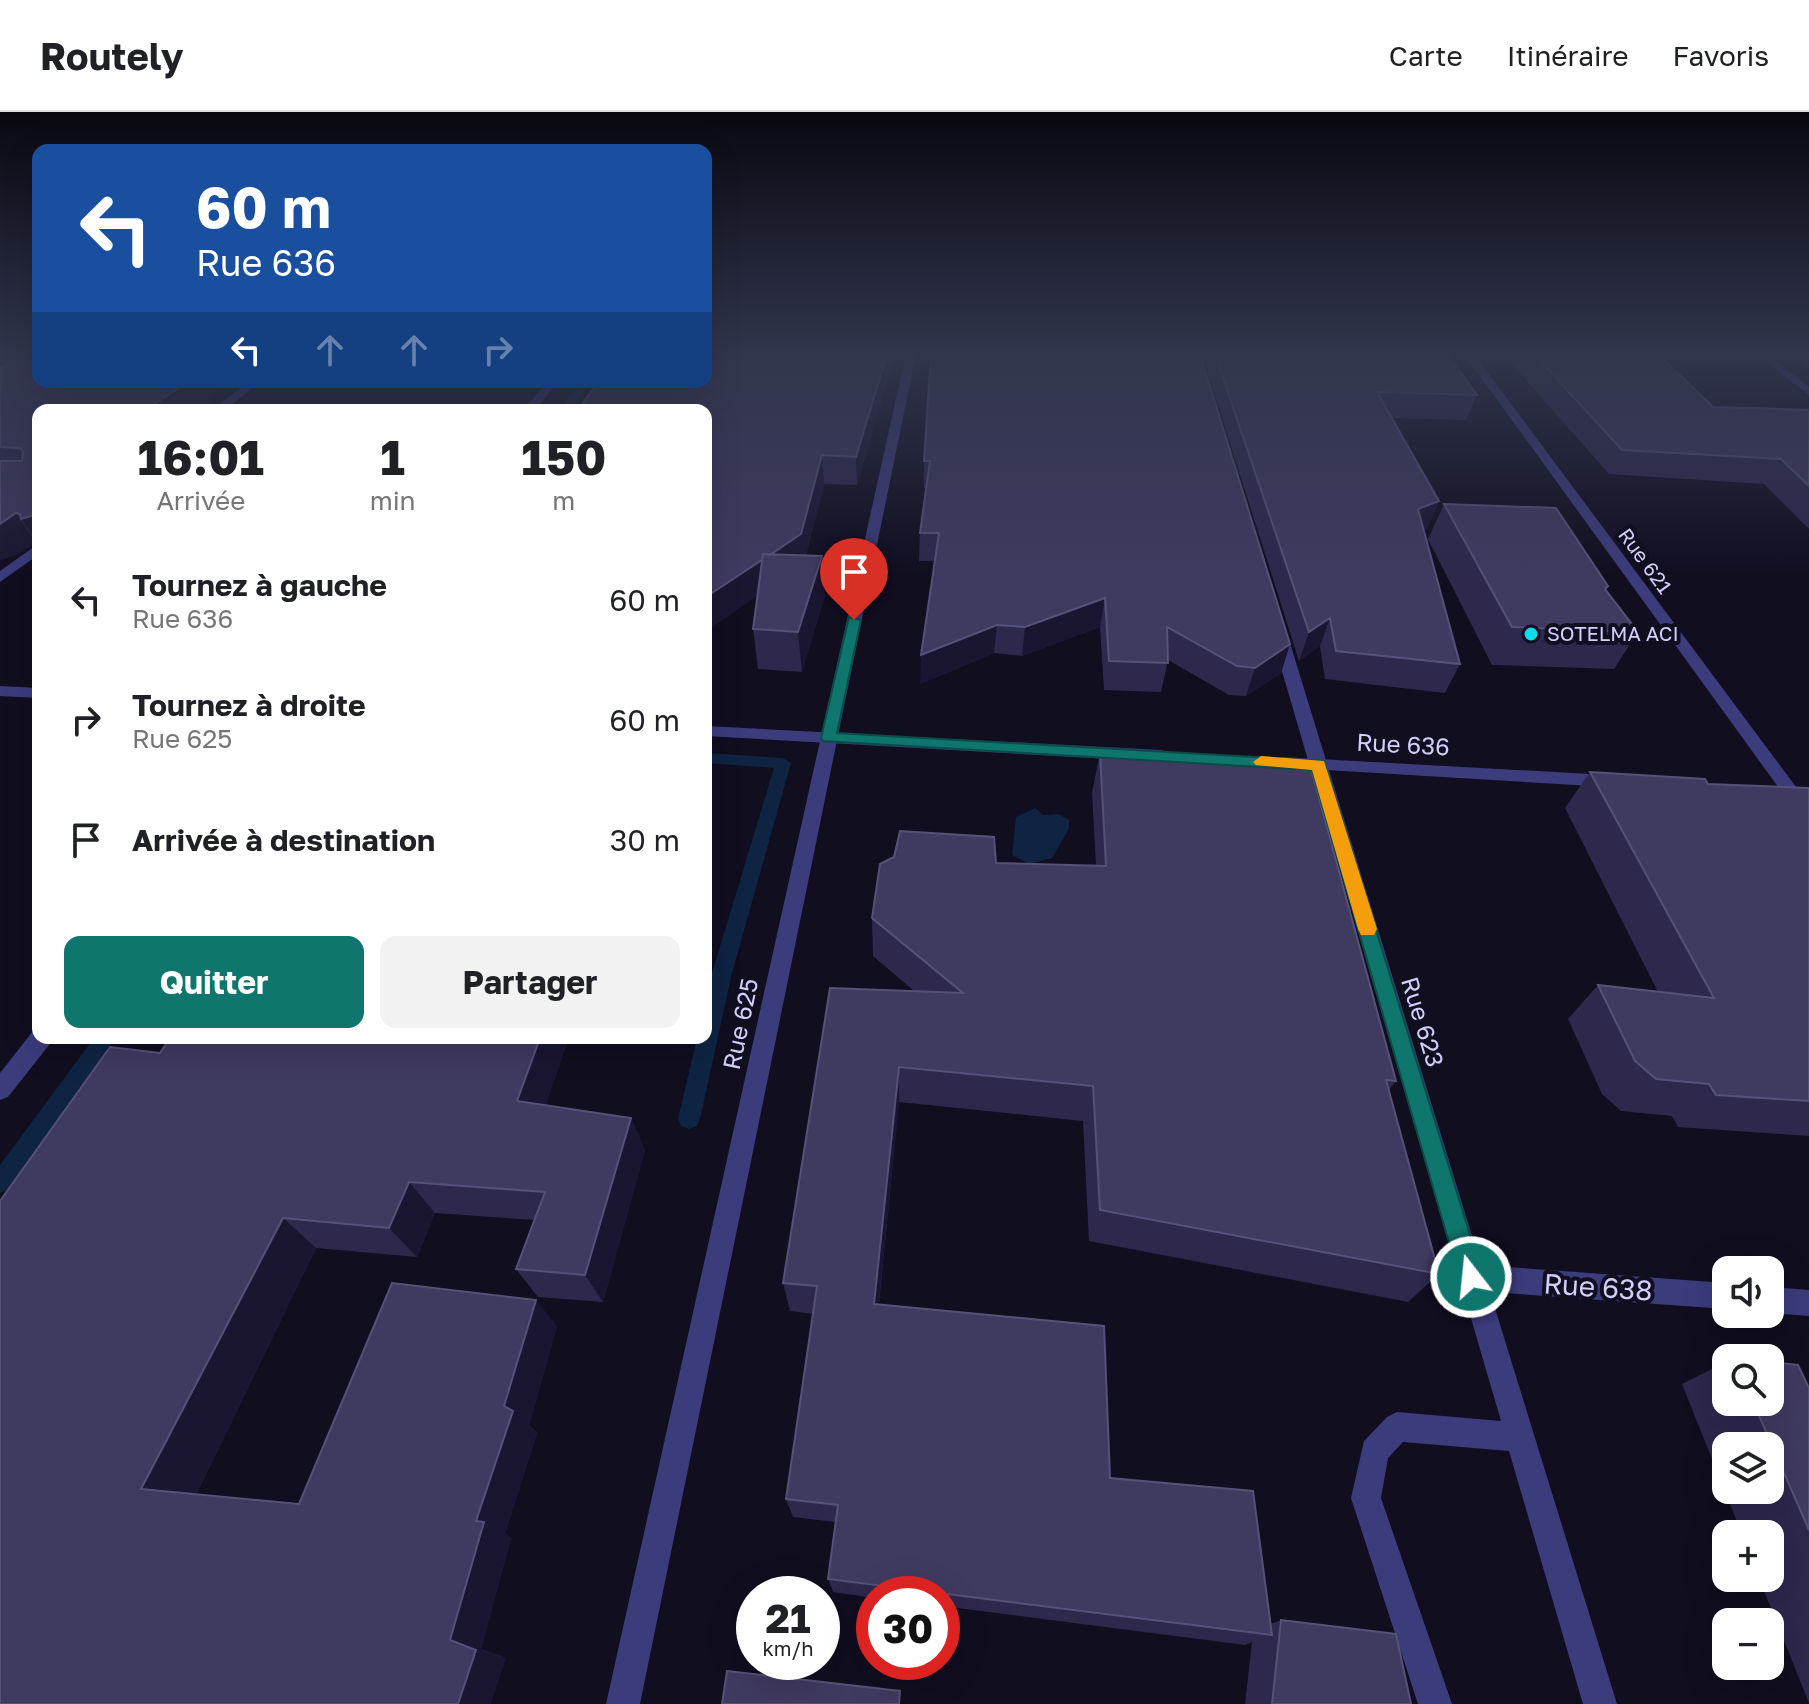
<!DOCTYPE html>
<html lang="fr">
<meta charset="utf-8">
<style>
body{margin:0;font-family:"Golos Text",sans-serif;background:#f2f2f2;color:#202124;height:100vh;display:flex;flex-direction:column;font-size:30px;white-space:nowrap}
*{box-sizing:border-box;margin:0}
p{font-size:26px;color:#757577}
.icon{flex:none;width:44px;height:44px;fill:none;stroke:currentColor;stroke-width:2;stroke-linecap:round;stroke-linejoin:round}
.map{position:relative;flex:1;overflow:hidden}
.panel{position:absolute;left:32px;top:292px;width:680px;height:640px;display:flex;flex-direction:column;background:#fff;border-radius:16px;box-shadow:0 8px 32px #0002}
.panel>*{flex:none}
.hud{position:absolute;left:32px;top:32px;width:680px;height:244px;border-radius:16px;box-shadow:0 8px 32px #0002;background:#1a4fa0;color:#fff;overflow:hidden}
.buttons{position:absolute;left:1712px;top:1144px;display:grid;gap:16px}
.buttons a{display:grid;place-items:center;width:72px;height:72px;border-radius:16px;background:#fff;box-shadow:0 8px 32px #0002;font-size:40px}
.speed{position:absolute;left:736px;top:1464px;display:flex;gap:16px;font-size:40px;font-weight:700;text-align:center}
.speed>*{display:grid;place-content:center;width:104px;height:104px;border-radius:50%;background:#fff;box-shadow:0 8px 32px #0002;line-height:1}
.speed small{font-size:20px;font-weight:400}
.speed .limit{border:12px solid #d22;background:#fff;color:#111}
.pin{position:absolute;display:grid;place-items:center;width:68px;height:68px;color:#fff;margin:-82px -34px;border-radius:50% 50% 50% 0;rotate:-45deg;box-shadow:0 0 8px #0007}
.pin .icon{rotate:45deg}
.me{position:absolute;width:88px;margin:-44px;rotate:344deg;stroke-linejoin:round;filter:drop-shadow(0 0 6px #0008)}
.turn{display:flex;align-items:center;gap:28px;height:168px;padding:0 32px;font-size:36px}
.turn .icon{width:104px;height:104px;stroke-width:2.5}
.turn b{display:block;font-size:56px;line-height:68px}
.lanes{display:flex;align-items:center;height:76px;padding:0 32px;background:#0003;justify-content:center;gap:40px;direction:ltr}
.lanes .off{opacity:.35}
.eta{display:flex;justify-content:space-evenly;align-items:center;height:136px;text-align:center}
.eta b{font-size:48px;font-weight:700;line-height:56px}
.button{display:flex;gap:16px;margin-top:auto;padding:16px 32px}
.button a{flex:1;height:92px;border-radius:16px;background:#0f766e;color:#fff;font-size:32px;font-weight:700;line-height:92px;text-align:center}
.button a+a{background:#f2f2f2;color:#202124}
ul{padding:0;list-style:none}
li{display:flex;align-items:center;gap:24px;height:120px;padding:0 32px}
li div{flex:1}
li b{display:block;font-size:30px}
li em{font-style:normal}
header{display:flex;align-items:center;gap:48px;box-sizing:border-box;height:112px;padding:0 40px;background:#fff;border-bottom:2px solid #e0e0e0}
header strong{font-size:38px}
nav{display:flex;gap:44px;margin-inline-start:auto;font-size:28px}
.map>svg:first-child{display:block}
.water{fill:#0f2443}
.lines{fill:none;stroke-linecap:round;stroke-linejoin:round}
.stream{fill:#0f2443;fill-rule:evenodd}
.minor{fill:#3c3b7c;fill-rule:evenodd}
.tertiary{fill:#3c3b7c;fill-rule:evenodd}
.wall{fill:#2d284c;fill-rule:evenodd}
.shaded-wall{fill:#1a1632}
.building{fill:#3f3a5f;stroke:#565178;stroke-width:2}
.route{fill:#0f766e;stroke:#0a4d48;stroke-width:2}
.slow{fill:#f59e0b}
.poi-dot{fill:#0ddbeb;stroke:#100e1f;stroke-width:3}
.labels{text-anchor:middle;stroke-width:8;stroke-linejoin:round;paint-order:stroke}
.far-street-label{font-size:20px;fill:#d3cffc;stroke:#100e1f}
.far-poi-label{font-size:20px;fill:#d3cffc;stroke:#100e1f;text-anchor:start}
.street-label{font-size:24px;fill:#d3cffc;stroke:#100e1f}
.near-street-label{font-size:28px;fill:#d3cffc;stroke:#100e1f}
</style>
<header>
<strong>Routely</strong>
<nav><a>Carte</a><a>Itinéraire</a><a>Favoris</a></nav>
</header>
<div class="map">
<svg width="1809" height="1592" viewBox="0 0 1809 1592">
<rect width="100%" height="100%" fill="#100e1f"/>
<!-- water -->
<path class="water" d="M1035 696 1044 703 1058 702 1069 708V717L1052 746 1030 752 1012 743 1016 705Z"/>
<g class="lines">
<!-- stream -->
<path class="stream" d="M581 270H591L570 298H560Z
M706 641 783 646 791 651 732 861 700 1007 697 1014 689 1017 681 1014 678 1007 697 926H706V889L712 861 774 656 706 651Z
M94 926H115L8 1078 0 1081V1053Z"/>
<!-- minor -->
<path class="minor" d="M906 242H916L640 1592H606Z
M1464 242H1474L1796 675 1799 679 1796 683H1784Z
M1756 242H1767L1809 275V283Z
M0 244 36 245 38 251 0 250Z
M248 270H260L225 298H212Z
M38 432V443L0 470V459Z
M1278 513 1286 518 1481 1153 1726 1171V1197L1490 1180 1617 1592H1583L1509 1339 1403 1330 1388 1346 1381 1386 1452 1592H1418L1351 1386 1364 1329 1387 1305 1397 1300 1501 1309 1270 518Z
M0 574 38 576V586L0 584Z
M1770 1175 1809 1178V1204L1770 1201Z"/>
<!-- tertiary -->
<path class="tertiary" d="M546 270H557L536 298H524Z
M706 614 1162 638 1171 644 1162 650 706 624Z
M1282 645 1609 663 1618 669 1609 675 1276 655 1273 651Z
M38 918V926H52L49 933 8 985 0 988V961L33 919Z"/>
</g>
<!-- wall -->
<path class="wall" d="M706 242H895L857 373 824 372 806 443 825 483 802 560 758 557 753 517 758 483 706 519Z
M931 242 1290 532 1281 561 1246 584 1229 583 1168 548 1161 580 1104 578 1100 515 1022 544 994 541 920 572 935 449H919L920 421 926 376H924V349Z
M1202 242H1447L1477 283 1466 308 1392 306 1439 389 1427 417 1424 418 1460 552 1445 581 1325 567 1320 534 1299 549Z
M1503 242H1658L1713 295 1809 298V417L1764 372 1609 362Z
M1792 242H1809V255Z
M0 257 38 270H228L209 284 212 289 38 298V431L36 430 18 442 0 448Z
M1444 392 1608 474 1606 478 1638 520 1614 557 1492 553 1428 427Z
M1100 641 1396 969 1389 978 1439 1162 1408 1190 1089 1129 1083 1009 899 990 879 1192 1110 1366 1270 1512 1281 1508 1411 1592H1245L1252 1530 1245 1533 942 1494V1482H874V1486L833 1480 828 1467 835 1410 793 1405 786 1387 813 1202 790 1199 783 1171 914 879 873 844 872 806 996 751 1096 754 1092 681Z
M1590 660 1708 672 1809 676V1024L1678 1015 1672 1004 1621 999 1602 982 1568 907 1598 873 1658 880 1565 696Z
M160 941 631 1006 645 1038 603 1190 538 1185 516 1157 534 1108 435 1101 417 1145 316 1136 196 1383 299 1392 557 1214 529 1313 537 1321 505 1422 511 1426 481 1537 506 1546 0 1592Z
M1726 1250V1290H1770L1809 1276V1591L1759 1466H1770V1422H1742L1682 1272ZM1726 1334H1770V1378H1726Z"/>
<!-- shaded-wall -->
<path class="shaded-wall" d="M887 242H895L857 373 856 345Z
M188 270H228L209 284 212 289 199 298H145Z
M822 343 824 372 804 452 706 519V485Z
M1439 389 1427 417 1407 424 1418 397Z
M16 401 36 430 18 442 0 448V412Z
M38 402V431L21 407Z
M822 444 825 483 802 560 798 520Z
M1105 486 1100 515 1022 544 1025 515Z
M1330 506 1320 534 1299 549 1309 520Z
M997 513 994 541 920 572 921 543Z
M1290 532 1281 561 1246 584 1255 556Z
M540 926H569L536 1022 517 989Z
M899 955V990L876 1219 874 1192Z
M631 1006 645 1038 603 1190 585 1163Z
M409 1070 435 1101 417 1145 389 1116Z
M283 1106 316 1136 190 1395 141 1377Z
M536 1188 557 1214 529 1313 537 1321 505 1422 511 1426 481 1537 506 1546 491 1592H458L450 1528 504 1294Z"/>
<!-- building -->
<path class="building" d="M25 242H38V270H188L145 298H38V368L36 369H38V402L21 407 20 402 16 401 0 412V349H22L23 339 20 336 0 335V257Z
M706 242H887L856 345 822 343 801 422 770 443 763 442 762 448 706 485V298H578L598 270H706Z
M931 242H1200L1290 532 1255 556 1237 554 1167 515 1168 551 1109 549 1105 486 1025 515 997 513 921 543 939 421H920L930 349H924Z
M1215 242H1447L1477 283 1377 280 1439 389 1418 397 1460 552 1336 539 1330 506 1309 520Z
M1534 242H1658L1713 295 1809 298V374L1781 347 1622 338Z
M1444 392 1556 396 1608 474 1605 477 1638 520 1512 515Z
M763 442 822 444 798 520 753 517Z
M1100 641 1309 649 1396 969 1386 968 1439 1162 1100 1098 1093 974 899 955 874 1192 1104 1214 1110 1366 1253 1379 1272 1523 828 1467 838 1393 786 1387 817 1174 783 1171 830 876 963 881 872 806 880 752 894 745 900 719 994 725 996 751 1106 754Z
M1590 660 1705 667 1708 672 1809 676V989L1716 983 1709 972 1656 967 1635 949 1598 873 1714 886Z
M170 926H540L517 989 631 1006 585 1163 516 1157 545 1080 409 1070 389 1116 283 1106 141 1377 299 1392 392 1171 536 1188 504 1294 513 1299 476 1409 484 1410 450 1528 476 1538 458 1592H0V1089L110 935 160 941Z
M1770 1250 1798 1253 1809 1276V1418L1753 1290H1770Z
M1281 1508 1396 1522 1411 1592H1272Z
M727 1559 900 1579 899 1592H722Z"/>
<!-- sky -->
<linearGradient id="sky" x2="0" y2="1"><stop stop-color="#090811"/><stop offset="0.52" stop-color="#31364d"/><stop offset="1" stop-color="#31364d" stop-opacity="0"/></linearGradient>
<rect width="1809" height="465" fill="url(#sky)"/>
<!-- route -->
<path class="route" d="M849 505 861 508 837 621 1324 649 1483 1165 1479 1173 1471 1177 1462 1173 1459 1165 1312 658 823 629 821 626Z"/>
<!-- slow -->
<path class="slow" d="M1261 644 1324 649 1377 817 1374 823H1361L1358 817 1312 658 1256 653 1253 650Z"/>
<!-- markers -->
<circle class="poi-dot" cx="1531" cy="522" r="8"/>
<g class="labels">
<!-- far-street labels -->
<g class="far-street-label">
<text transform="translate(1645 449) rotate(54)" y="7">Rue 621</text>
</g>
<!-- far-poi labels -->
<g class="far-poi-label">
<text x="1547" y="529">SOTELMA ACI</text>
</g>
<!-- street labels -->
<g class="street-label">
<text transform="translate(1403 633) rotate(3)" y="8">Rue 636</text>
<text transform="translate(1422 910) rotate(73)" y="8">Rue 623</text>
<text transform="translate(741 912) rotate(-78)" y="8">Rue 625</text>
</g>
<!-- near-street labels -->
<g class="near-street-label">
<text transform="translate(1598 1175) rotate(4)" y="10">Rue 638</text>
</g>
</g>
</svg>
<div class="buttons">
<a><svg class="icon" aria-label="sound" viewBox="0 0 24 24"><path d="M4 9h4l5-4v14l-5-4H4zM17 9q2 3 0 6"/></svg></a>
<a><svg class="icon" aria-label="search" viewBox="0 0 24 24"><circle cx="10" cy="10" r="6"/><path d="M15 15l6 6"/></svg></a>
<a><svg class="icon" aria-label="layers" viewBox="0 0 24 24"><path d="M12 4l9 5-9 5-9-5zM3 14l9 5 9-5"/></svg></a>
<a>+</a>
<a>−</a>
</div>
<div class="speed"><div>21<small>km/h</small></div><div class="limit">30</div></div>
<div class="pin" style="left:854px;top:508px;background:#d93025"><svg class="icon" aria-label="arrive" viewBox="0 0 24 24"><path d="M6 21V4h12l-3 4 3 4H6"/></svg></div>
<svg class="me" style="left:1471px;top:1165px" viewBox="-20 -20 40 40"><circle r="17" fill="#0f766e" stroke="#fff" stroke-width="3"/><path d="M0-11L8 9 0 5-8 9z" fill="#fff"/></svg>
<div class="hud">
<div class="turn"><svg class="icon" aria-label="left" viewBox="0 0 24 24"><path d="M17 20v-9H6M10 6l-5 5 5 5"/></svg><div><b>60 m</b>Rue 636</div></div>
<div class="lanes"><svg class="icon" aria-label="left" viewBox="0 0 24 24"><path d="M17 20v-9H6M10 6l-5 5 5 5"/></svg><svg class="icon off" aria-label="ahead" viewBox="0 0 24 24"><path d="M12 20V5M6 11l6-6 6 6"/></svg><svg class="icon off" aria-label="ahead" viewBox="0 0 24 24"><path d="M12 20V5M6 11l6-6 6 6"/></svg><svg class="icon off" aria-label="right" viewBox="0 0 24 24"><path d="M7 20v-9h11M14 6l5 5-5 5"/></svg></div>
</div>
<section class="panel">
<div class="eta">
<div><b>16:01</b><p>Arrivée</p></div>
<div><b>1</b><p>min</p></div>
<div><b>150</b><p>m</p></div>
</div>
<ul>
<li><svg class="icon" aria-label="left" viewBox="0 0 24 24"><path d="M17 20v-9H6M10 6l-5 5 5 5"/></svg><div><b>Tournez à gauche</b><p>Rue 636</p></div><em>60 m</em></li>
<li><svg class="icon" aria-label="right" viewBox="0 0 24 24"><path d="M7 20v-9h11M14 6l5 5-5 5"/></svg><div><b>Tournez à droite</b><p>Rue 625</p></div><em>60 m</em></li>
<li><svg class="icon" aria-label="arrive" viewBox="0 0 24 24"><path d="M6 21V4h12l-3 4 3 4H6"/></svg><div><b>Arrivée à destination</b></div><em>30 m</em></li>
</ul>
<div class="button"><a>Quitter</a><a>Partager</a></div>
</section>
</div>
